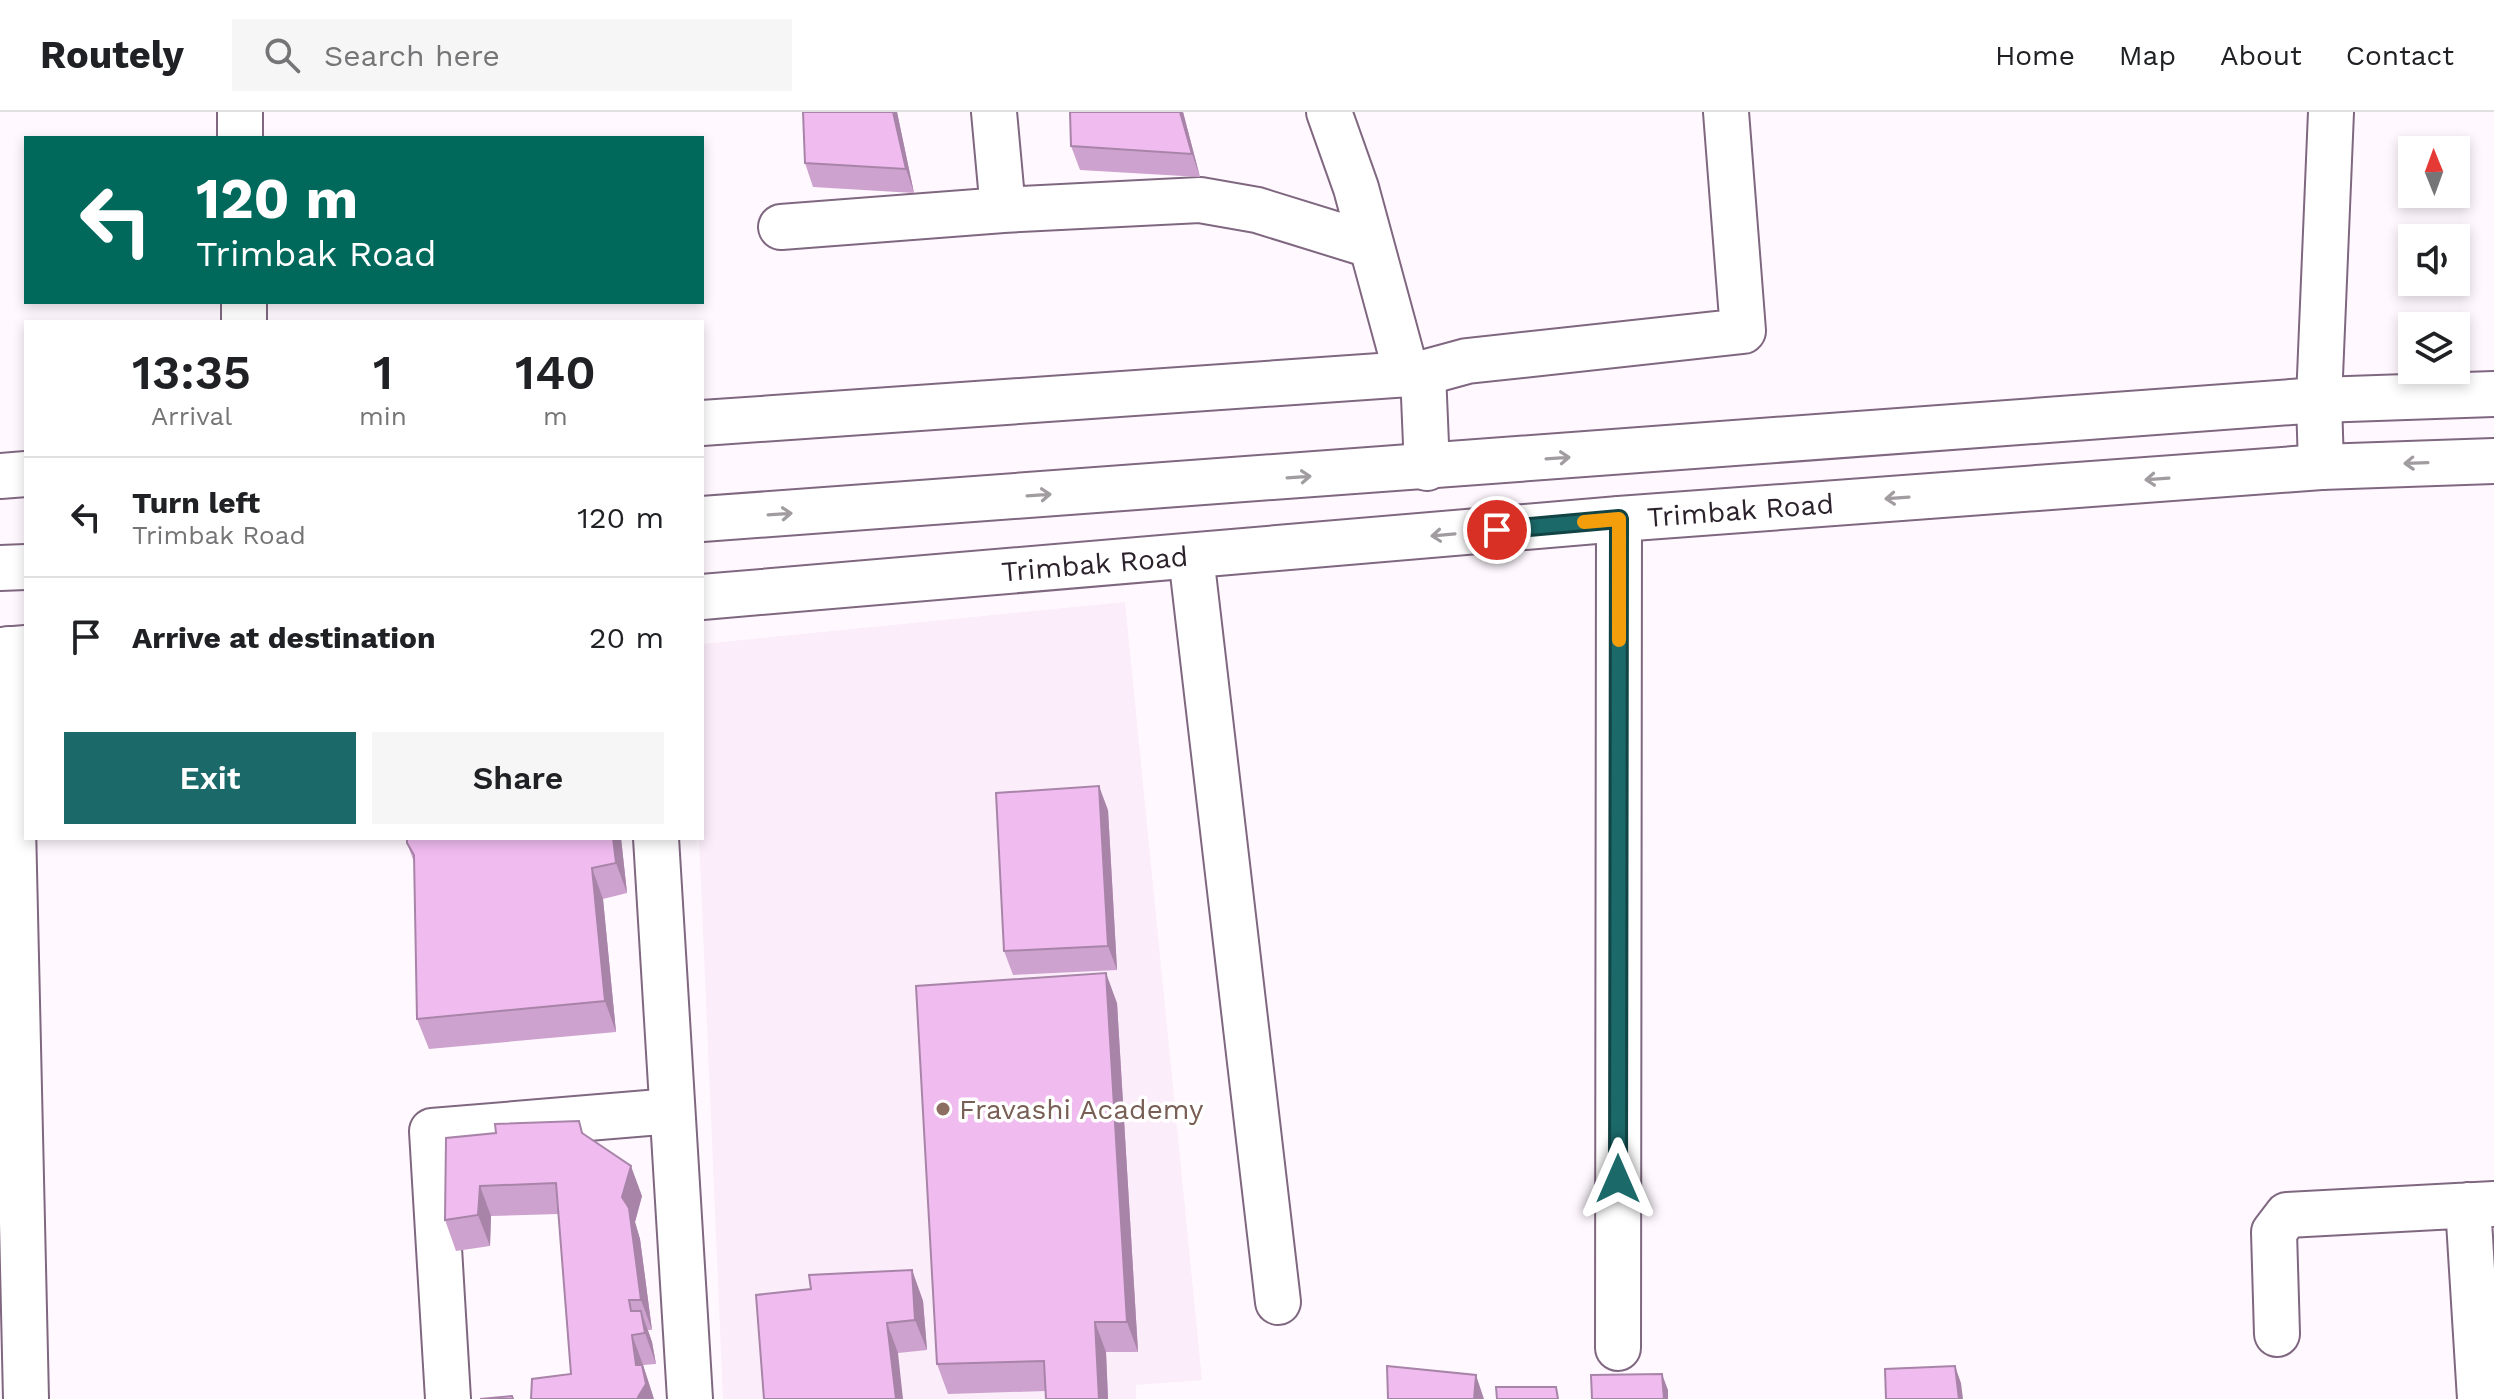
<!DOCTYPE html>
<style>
body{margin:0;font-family:"Work Sans",sans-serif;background:#f6f6f6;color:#202124;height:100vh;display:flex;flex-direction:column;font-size:30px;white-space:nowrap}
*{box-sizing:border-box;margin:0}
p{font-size:26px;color:#757577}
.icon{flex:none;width:44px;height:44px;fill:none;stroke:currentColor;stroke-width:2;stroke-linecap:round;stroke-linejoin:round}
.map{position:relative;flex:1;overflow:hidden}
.drawer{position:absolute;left:24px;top:208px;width:680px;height:520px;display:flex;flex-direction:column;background:#fff;border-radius:0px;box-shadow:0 4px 12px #0003}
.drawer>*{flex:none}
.hud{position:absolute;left:24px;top:24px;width:680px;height:168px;border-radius:0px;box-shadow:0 4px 12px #0003;background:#00695c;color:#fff;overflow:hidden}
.needle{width:52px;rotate:359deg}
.controls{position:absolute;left:2398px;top:24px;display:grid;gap:16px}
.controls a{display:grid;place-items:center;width:72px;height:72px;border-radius:0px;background:#fff;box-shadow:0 4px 12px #0003;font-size:40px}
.pin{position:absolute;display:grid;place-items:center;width:68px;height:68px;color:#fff;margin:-34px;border:4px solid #fff;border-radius:50%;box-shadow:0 2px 8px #0007}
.me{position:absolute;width:88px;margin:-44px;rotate:0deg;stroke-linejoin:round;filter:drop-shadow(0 0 6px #0008)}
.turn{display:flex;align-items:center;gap:28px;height:168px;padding:0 40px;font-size:36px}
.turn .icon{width:104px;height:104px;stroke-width:2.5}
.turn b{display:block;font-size:56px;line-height:68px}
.eta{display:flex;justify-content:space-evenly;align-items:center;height:136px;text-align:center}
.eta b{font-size:48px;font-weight:600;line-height:56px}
.cta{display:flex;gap:16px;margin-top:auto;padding:16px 40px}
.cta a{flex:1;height:92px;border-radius:0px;background:#1c696a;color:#fff;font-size:32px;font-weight:600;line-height:92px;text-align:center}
.cta a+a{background:#f6f6f6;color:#202124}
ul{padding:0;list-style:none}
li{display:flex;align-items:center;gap:24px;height:120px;padding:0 40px;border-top:2px solid #e0e0e0}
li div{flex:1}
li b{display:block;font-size:30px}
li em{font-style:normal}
header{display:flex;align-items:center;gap:48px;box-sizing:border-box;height:112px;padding:0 40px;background:#fff;border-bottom:2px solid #e0e0e0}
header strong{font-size:38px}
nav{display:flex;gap:44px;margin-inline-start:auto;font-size:28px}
.search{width:560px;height:72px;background:#f6f6f6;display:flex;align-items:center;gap:20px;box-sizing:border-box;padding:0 28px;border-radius:0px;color:#757577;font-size:30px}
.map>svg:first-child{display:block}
.built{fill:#fbedfa}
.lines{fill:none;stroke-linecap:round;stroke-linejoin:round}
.minor-casing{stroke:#806780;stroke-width:48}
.highway-casing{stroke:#806780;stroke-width:48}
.minor{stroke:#fff;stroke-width:44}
.highway{stroke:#fff;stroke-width:44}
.wall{fill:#cea2ce}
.shaded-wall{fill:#a884a8}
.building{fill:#f0bcf0;stroke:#a884a8;stroke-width:2}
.oneway{stroke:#a09ca0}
.route-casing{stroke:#124445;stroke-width:20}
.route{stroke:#1c696a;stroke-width:14}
.slow{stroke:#f59e0b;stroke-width:14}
.education-dot{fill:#8d6e63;stroke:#fff;stroke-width:3}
.labels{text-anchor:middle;stroke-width:7;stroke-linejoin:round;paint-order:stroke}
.street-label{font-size:28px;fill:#2c222c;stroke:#fff}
.education-label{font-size:28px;fill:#785e54;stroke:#fff;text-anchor:start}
</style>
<header>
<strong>Routely</strong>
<div class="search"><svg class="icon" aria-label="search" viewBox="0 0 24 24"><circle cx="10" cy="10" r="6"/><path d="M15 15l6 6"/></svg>Search here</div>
<nav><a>Home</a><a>Map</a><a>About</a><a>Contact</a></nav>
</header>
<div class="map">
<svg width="2494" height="1287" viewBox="0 0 2494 1287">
<rect width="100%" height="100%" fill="#fff9ff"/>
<!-- built -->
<path class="built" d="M1125 490 1202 1268 1136 1273V1287H723L699 726 702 532Z"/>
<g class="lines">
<!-- minor casing -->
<g class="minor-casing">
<path id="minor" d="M240 0V26
M994 0 1003 98
M1329 0 1356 76 1406 260
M781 115 1003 98 1200 88 1257 98 1370 133
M244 190V210
M1423 261 1427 356
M702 311 1423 261 1467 249 1743 219 1726 0
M2321 355 2319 288 2331 0
M0 364 26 362
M1191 444 1278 1190
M9 537 26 1287
M656 726 690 1287
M2468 1093 2480 1287
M2277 1222 2274 1120 2287 1103 2494 1092
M1618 1236 1619 407
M448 1287 432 1019 672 999"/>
</g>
<!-- highway casing -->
<g class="highway-casing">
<g id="highway">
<path d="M702 407 2319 288 2494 282"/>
<path d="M0 456 26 455"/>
<path id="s1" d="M702 485 1619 407 2321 355 2494 349"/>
<path d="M0 538 26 536"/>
</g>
</g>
<!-- minor -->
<use href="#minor" class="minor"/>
<!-- highway -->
<use href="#highway" class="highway"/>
</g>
<!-- wall -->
<path class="wall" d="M897 0 914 81 813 75 805 51Z
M1070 0H1183L1200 65 1080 58 1071 34Z
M1108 698 1117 858 1013 863 1004 839Z
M407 726H621L627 781 603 787 616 920 429 937 417 907 414 750 407 731Z
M1117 891 1138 1240H1106L1108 1287H1046V1279L948 1282 937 1252Z
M579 1009 583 1022 642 1084 635 1110 640 1127 652 1218H648L652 1230 656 1252 643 1253 653 1284 571 1262 559 1102 491 1104 490 1134 456 1139 445 1108 496 1021Z
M912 1158 923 1189 927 1238 898 1241 811 1177Z"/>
<!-- shaded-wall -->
<path class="shaded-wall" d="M893 0H897L914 81 906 57Z
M1180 0H1183L1200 65 1192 42Z
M1099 674 1108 698 1117 858 1108 834Z
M613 726H621L627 781 616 751Z
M592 756 603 787 616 920 605 889Z
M1106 861 1117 891 1138 1240 1127 1210Z
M631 1054 642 1084 635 1110 640 1127 652 1218 641 1188 622 1085Z
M480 1074 491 1104 490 1134 478 1103Z
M912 1158 923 1189 927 1238 915 1208Z
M641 1199 652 1230 656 1252 645 1221Z
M1095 1210 1106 1240 1108 1287H1099Z
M887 1211 898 1241 903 1287H896Z
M632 1223 643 1253 654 1287H639Z
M1955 1254 1961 1271 1963 1287H1959Z
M1662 1262 1668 1278V1287H1664Z
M1476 1263 1484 1287H1474Z"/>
<!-- building -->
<path class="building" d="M803 0H893L906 57 805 51Z
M1070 0H1180L1192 42 1071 34Z
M1099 674 1108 834 1004 839 996 681Z
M407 726H613L616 751 592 756 605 889 417 907 414 743 407 731Z
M1106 861 1127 1210H1095L1099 1287H1046L1044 1249 937 1252 916 874Z
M579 1009 582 1021 631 1054 622 1085 629 1096 641 1188H629L631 1199H641L645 1221 632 1223 636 1253H642L646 1272 638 1285 640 1287H531L532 1267 571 1262 556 1071 480 1074 478 1103 445 1108 446 1026 496 1021 495 1012Z
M912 1158 915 1208 887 1211 896 1287H764L756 1183 811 1177 809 1163Z
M1387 1254 1476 1263 1474 1287H1388Z
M1955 1254 1959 1287H1886L1885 1257Z
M1662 1262 1664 1287H1592L1591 1263Z
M1496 1275H1556L1558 1287H1497Z
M512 1284 513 1287H480Z"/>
<!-- one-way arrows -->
<defs><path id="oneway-shaft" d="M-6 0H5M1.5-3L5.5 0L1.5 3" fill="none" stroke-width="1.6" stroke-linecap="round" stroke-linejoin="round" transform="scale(2)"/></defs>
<g class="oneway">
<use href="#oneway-shaft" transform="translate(1558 346) rotate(-4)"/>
<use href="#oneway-shaft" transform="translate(2416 351) rotate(178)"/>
<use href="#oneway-shaft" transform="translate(1299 365) rotate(-4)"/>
<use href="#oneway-shaft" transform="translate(2157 367) rotate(176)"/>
<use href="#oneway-shaft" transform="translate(1039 383) rotate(-4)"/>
<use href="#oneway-shaft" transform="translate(1897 386) rotate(176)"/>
<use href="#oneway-shaft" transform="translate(780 402) rotate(-4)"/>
<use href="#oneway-shaft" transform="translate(1443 423) rotate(175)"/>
</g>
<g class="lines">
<!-- route casing -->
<g class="route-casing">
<path id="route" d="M1497 418 1619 407 1618 1067"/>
</g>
<!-- route -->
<use href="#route" class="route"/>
<!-- slow -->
<path class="slow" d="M1584 410 1619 407V528"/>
</g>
<!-- markers -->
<circle class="education-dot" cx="943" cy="997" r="8"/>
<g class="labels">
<!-- street labels -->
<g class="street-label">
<text dy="10" stroke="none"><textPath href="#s1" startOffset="1042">Trimbak Road</textPath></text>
<text dy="10" stroke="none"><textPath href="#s1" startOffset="394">Trimbak Road</textPath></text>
</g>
<!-- education labels -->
<g class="education-label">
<text x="959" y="1007">Fravashi Academy</text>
</g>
</g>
</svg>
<div class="controls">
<a><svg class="needle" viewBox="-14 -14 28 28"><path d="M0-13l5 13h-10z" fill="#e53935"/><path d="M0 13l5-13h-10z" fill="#757577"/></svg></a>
<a><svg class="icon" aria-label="sound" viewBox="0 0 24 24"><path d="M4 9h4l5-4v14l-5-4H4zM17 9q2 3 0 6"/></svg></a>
<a><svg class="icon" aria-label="layers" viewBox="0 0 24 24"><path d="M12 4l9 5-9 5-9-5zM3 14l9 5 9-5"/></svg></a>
</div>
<div class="pin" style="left:1497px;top:418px;background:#d93025"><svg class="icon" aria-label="arrive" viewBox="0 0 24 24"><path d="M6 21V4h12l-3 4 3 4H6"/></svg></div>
<svg class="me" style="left:1618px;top:1067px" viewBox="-20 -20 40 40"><path d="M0-17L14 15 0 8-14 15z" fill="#1c696a" stroke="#fff" stroke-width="4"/></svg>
<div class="hud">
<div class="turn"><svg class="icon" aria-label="left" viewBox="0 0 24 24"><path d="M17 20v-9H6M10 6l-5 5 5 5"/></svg><div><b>120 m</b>Trimbak Road</div></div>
</div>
<section class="drawer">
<div class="eta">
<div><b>13:35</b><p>Arrival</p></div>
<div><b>1</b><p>min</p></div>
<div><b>140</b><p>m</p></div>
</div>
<ul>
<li><svg class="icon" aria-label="left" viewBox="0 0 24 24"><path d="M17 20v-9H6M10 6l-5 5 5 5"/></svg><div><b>Turn left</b><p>Trimbak Road</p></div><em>120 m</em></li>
<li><svg class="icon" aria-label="arrive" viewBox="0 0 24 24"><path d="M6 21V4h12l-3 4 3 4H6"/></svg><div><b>Arrive at destination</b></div><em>20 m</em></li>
</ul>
<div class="cta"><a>Exit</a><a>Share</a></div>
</section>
</div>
